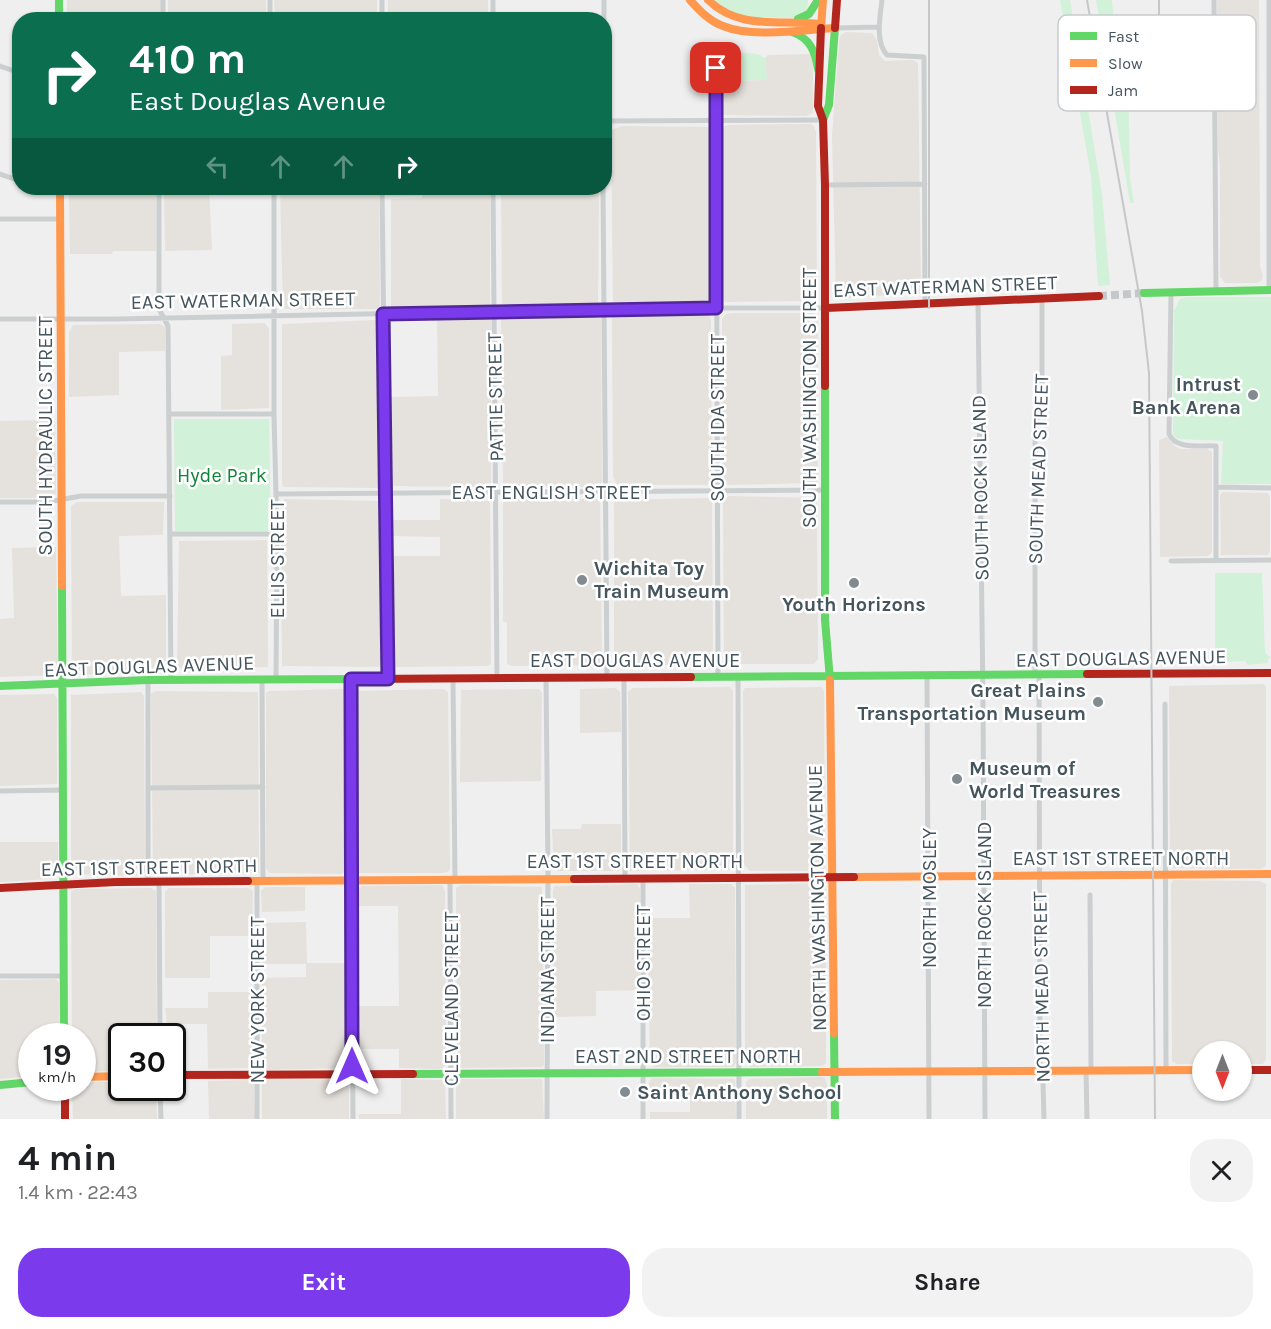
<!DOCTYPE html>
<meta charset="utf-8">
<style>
body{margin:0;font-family:Karla,sans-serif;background:#f2f2f2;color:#202124;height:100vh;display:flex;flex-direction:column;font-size:22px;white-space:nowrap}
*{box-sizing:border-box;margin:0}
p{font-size:20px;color:#757577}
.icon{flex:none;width:33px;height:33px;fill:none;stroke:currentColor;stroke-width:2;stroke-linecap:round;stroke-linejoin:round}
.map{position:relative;height:1119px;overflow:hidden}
.drawer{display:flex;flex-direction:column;background:#fff;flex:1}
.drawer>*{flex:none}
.top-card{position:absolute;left:12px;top:12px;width:600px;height:183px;border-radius:24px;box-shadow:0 2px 4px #0004;background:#0b6e4f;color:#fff;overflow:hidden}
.needle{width:39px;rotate:180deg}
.controls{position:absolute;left:1192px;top:1041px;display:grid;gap:12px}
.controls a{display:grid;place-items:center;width:60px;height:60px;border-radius:50%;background:#fff;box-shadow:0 2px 4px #0004;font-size:30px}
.speed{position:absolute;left:18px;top:1023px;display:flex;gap:12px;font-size:30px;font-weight:700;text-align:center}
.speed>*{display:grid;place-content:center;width:78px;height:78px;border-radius:50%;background:#fff;box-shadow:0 2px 4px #0004;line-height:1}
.speed small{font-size:15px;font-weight:400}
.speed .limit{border:3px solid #111;border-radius:9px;background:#fff;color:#111}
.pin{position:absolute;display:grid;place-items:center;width:51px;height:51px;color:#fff;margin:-26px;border-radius:12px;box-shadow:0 3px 9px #0006}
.me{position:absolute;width:66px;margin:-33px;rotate:0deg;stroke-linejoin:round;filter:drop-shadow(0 0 4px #0008)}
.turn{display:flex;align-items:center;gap:21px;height:126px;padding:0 18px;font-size:27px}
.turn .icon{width:78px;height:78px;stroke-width:2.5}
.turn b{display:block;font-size:42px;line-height:51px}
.lanes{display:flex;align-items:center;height:57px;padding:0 18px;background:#0003;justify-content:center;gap:30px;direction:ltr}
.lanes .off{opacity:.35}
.round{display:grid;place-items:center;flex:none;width:63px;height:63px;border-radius:24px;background:#f2f2f2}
.overview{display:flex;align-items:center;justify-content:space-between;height:102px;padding:0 18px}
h1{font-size:36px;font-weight:700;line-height:45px}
.button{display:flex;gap:12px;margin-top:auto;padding:12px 18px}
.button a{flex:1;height:69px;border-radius:24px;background:#7c3aed;color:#fff;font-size:24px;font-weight:700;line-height:69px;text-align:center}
.button a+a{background:#f2f2f2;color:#202124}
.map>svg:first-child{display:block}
.commercial{fill:#e5e1dc}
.green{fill:#d1f1d8}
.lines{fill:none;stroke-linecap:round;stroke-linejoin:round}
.secondary-tunnel{stroke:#c5c8ca;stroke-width:8;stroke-dasharray:8 4;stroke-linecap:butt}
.street{stroke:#cbcfd0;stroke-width:5}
.fast{stroke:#63d668;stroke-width:8}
.slow{stroke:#ff974d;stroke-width:8}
.jam{stroke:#b3261e;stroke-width:8}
.rail{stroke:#c5c7c9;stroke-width:2}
.route-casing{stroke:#51269a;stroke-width:15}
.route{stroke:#7c3aed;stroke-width:10}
.poi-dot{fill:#818b90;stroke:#fff;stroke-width:2}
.labels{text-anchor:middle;stroke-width:5;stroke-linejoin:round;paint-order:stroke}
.street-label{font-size:20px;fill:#45555d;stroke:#fff}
.poi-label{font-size:20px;font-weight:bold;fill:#45555d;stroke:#fff;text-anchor:start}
.park-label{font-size:20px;fill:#0f8538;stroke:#fff}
.key{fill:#fff;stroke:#c7ccce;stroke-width:1.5}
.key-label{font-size:16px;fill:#45555d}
</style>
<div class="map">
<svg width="1271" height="1119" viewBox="0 0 1271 1119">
<rect width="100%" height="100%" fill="#f0efef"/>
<!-- commercial -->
<path class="commercial" d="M67 0H161V19H67Z
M168 0H266V19H168Z
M274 0H377V19H275Z
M388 0H488V19H388Z
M1217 0H1259L1260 266 1263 277 1261 281 1257 283H1225L1220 277V167L1218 148Z
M846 32 872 33 877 40 879 55 885 61 913 60 918 63 921 293 845 298 836 294 832 136 839 41 841 35Z
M813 54V113L806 116 723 115 721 110 720 81 767 80 765 58 768 55Z
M811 124 814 126 816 132 817 298 808 301 725 302 722 298V127L728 125Z
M622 126 709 127 710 301 613 302 611 130Z
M69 188H156V251H113L112 254H70Z
M164 188H209L212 250 165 251Z
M280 188H379L380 306 378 309H283Z
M422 188H490V304L489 305 391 307V199L422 198Z
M501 188H599L598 303 502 304Z
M698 313 709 315 711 320 712 481 707 485H617L613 477 612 316 624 314Z
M734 313H813L818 316V482L816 483 727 485 723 481 722 319 726 314Z
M585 315 600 318 601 321 602 482 598 487 503 486 501 319 513 316Z
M443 317H486L489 318 491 321V484L487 487 393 486 391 397 438 396 437 319Z
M375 320 379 324 380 486 378 488 284 487 282 484V324Z
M265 323 269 329V408L221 410V356L232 355V324Z
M160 324 165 327V351L119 352V395L69 397V332L73 325Z
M55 420 56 493 54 496 48 498H0V421Z
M1167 437 1176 447 1182 449H1208L1212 452V552L1208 556 1160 557 1159 440Z
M1223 492 1268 493 1270 498V550L1268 555H1221L1220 495Z
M729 496 817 498 818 659 814 664H724L723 501Z
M709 498 712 503 713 662 710 665H614V500Z
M285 499 379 501 381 663 379 667 282 666 281 503Z
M440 499 490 501 491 664 487 666 396 667 393 665 392 556H440V537L392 536 391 520H440Z
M503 499H600L602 661 598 665 511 666 507 664V622H503Z
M77 502H164L163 535 119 536 121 596 166 595V668H129L125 673 76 675 72 670 71 506Z
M267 540 268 667 177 668 179 541Z
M56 547 58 675 0 677V619L14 618 12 548Z
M1264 684 1266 687V866L1261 869 1173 868 1170 862 1169 686Z
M730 687 733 691V870L630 871 628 692 633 688Z
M822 687 824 691 825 868 820 871H750L744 864 743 691 745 688Z
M616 688 620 692 621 732 580 733V689Z
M343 689 346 693 347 871 342 874 269 873 266 868V693L269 691Z
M443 689 448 692 450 869 448 872 441 873H358L356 691Z
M539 689 542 693 541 781 460 782 461 690Z
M156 691 258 692 259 873 153 875 151 694Z
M141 692 144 696 145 872 141 876 73 874 71 867V695Z
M54 694 57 698V784L0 786V695Z
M582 824H621V868L619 871H554L552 829H581Z
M0 842H58V872L56 876 49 879 0 882Z
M1173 880 1260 881 1266 884V1059L1263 1064H1242V1052H1203V1064H1177L1172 1061 1171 884Z
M823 883 826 889V1063L822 1066 750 1067 745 1062V885Z
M637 884 640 889V990L596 991V1016L554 1017 553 890 555 886Z
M689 884H731L735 888 736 1063 733 1067H654L650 1064 648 918H690Z
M442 885 445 891 446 1065 440 1069 399 1068V1049H359L358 1006H399L398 906H357L358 890 362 886Z
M462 885 542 887 544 1065 542 1067 460 1068 457 1067 456 890 457 887Z
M265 887H305V911L262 912 261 891Z
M151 888 156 891V895L157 1036H122L121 1071 83 1072 82 1036H72L71 892 75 889Z
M169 888H248L253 891 252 936H210V978H165V892Z
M306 922 307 963H349V1066L343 1068 267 1070 262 1066V978L306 977V964H262V923Z
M56 979 59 983V1036H32L31 1076 0 1079V980Z
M208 992H253L252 1068 208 1069 207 1024H167L165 1008H208Z
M821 1077 825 1078 827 1084V1119H746V1082L749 1079Z
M652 1078 735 1079 736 1119H650V1112H690V1098L649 1099V1082Z
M267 1079 346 1080 349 1082V1119H262V1083L263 1080Z
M401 1079 444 1080 445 1082 446 1119H359V1114H401Z
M460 1079H542L544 1119H456V1083Z
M251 1080 254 1084 255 1119H209L208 1081Z
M83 1082H121L122 1088H156L157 1119H73L72 1088H82Z"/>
<!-- green -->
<path class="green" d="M712 0H808L807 12 797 18 741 17 730 14Z
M1060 0H1070L1102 194 1110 285 1098 286 1091 176Z
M1096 0H1112L1115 33 1126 50 1128 71 1130 178 1134 203H1130Z
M732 52 758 54 765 58 767 80 720 81C721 64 731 65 732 52Z
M1187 297H1271V484H1221L1223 441 1178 439 1173 435 1174 311 1180 299Z
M174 419H269L271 531H175Z
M1215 573H1262L1265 653 1270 657 1267 663 1248 665 1245 661 1215 662Z"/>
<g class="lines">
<!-- secondary-tunnel -->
<path class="secondary-tunnel" d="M1099 296 1144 293"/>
<!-- street -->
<path class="street" d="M270 0V20
M382 0V20
M493 0V20
M882 0C880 17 875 42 887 55L924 57 925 302
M1214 0 1216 290
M163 20V0
M604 20V0
M835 28 879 27
M0 66 20 73
M604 121 823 120
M0 174 20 181
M825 185 925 184
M159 188V309L168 326 171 680
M274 188V414L277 534 276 679
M382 188 388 679
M493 188 497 678
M603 188 607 677
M0 219H60
M1269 290V0
M1171 291 1169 434C1176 450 1200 445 1216 446V560
M978 301 983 700 985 1119
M0 319H117L660 308H826
M169 414H274
M1216 487 1271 488
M277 494 824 490
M0 502H47L81 496H170
M170 534H277
M1171 561 1271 560
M1035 675V444L1036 423 1042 397V299
M1039 675 1040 1071 1043 1082 1044 1119
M718 676 716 68 721 53
M738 676 739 1119
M927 676 929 1119
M546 677 548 870 547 1119
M624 677 625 878
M453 678 455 879
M262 679 263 880
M351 679 353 1119
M148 680V882
M1165 704 1166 1070
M148 788 263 787
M0 791 64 790
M643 878V1119
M450 879 451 1119
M257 880V1119
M159 881 160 1036
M1090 895 1091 1070
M0 976H64
M1086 1070 1087 1119
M160 1088 161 1119"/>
<!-- fast -->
<path class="fast" d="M59 0V20
M798 19 809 14 818 0
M792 32C810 38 815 51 818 69
M823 120 829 105 835 28
M1144 293 1271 290
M825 386V620L830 680
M62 586 64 1036
M691 677 1087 674
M0 686 148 680 364 679
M834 1033 835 1119
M413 1074 822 1072
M0 1085 32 1082"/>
<!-- slow -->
<path class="slow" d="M690 0C699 10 709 21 723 26 751 38 804 30 835 28
M708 0C740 31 780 19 820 24
M821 28 823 0
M60 188 62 586
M830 680 834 1033
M854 877 1271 874
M248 881 574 879
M822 1072 1203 1070
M82 1077 122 1076"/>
<!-- jam -->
<path class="jam" d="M821 28 818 106 823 120 825 185V386
M835 28 837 0
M826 308 1099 296
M1087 674 1271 673
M364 679 691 677
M574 879 854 877
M0 888 116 882 248 881
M1242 1070H1271
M172 1075 413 1074
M65 1088V1119"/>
<!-- rail -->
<path class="rail" d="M1087 0 1142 311 1149 373 1155 1119
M1159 0V37
M929 308V0"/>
</g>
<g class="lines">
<!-- route casing -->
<g class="route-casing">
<path id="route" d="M352 1066 351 679H388L383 314 716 308V68"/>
</g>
<!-- route -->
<use href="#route" class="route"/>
</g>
<!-- markers -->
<g class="poi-dot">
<circle cx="1253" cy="395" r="6"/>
<circle cx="582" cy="580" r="6"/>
<circle cx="854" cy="583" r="6"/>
<circle cx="1098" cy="702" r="6"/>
<circle cx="957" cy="779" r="6"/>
<circle cx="625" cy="1092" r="6"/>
</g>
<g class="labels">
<!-- street labels -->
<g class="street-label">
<text transform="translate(945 286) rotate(-2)" y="7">EAST WATERMAN STREET</text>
<text transform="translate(243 300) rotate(-1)" y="7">EAST WATERMAN STREET</text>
<text transform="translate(495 397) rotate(-91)" y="7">PATTIE STREET</text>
<text transform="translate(809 398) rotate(-90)" y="7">SOUTH WASHINGTON STREET</text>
<text transform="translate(717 418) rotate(-90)" y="7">SOUTH IDA STREET</text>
<text transform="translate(45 436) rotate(-90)" y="7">SOUTH HYDRAULIC STREET</text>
<text transform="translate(1038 469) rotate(-88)" y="7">SOUTH MEAD STREET</text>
<text transform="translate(980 488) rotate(-91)" y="7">SOUTH ROCK ISLAND</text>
<text x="551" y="499">EAST ENGLISH STREET</text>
<text transform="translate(277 559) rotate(-90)" y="7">ELLIS STREET</text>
<text transform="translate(1121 658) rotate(-1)" y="7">EAST DOUGLAS AVENUE</text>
<text x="635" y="667">EAST DOUGLAS AVENUE</text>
<text transform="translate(149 666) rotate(-2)" y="7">EAST DOUGLAS AVENUE</text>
<text x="1121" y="865">EAST 1ST STREET NORTH</text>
<text x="635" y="868">EAST 1ST STREET NORTH</text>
<text transform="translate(149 867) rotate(-1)" y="7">EAST 1ST STREET NORTH</text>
<text transform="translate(817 898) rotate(-91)" y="7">NORTH WASHINGTON AVENUE</text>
<text transform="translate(929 898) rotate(-90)" y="7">NORTH MOSLEY</text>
<text transform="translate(984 915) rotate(-90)" y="7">NORTH ROCK ISLAND</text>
<text transform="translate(643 963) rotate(-90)" y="7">OHIO STREET</text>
<text transform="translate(547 970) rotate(-90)" y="7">INDIANA STREET</text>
<text transform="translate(1041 987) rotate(-91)" y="7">NORTH MEAD STREET</text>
<text transform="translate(451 999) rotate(-90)" y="7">CLEVELAND STREET</text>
<text transform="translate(257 1000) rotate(-90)" y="7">NEW YORK STREET</text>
<text x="688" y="1063">EAST 2ND STREET NORTH</text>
</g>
<!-- poi labels -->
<g class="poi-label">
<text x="1241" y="391" text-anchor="end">Intrust<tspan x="1241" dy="23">Bank Arena</tspan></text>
<text x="594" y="575">Wichita Toy<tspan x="594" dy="23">Train Museum</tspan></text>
<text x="854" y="611" text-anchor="middle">Youth Horizons</text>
<text x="1086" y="697" text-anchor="end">Great Plains<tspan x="1086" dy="23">Transportation Museum</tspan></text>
<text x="969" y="775">Museum of<tspan x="969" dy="23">World Treasures</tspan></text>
<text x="637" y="1099">Saint Anthony School</text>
</g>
<!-- park labels -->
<g class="park-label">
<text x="222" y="482">Hyde Park</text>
</g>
</g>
<!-- legend -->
<rect x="1058" y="15" width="198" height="96" rx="9" class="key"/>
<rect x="1070" y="32" width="27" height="8" fill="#63d668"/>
<rect x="1070" y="59" width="27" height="8" fill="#ff974d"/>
<rect x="1070" y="86" width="27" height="8" fill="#b3261e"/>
<g class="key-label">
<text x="1108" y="42">Fast</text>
<text x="1108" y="69">Slow</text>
<text x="1108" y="96">Jam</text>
</g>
</svg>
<div class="controls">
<a><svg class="needle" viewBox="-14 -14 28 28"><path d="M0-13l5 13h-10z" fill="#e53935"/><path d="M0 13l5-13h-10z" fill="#757577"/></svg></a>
</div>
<div class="speed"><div>19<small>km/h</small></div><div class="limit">30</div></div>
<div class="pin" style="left:716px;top:68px;background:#d93025"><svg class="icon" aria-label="arrive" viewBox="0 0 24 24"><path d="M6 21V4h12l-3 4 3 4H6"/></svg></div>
<svg class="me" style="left:352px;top:1066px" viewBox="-20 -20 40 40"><path d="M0-17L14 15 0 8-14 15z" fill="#7c3aed" stroke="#fff" stroke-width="4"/></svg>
<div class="top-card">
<div class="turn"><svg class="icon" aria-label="right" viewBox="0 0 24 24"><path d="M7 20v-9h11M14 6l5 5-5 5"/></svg><div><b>410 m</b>East Douglas Avenue</div></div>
<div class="lanes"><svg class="icon off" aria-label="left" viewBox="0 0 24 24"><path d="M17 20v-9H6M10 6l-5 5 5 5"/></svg><svg class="icon off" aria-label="ahead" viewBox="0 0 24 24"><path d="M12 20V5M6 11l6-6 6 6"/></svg><svg class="icon off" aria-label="ahead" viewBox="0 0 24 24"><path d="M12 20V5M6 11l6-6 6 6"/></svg><svg class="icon" aria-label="right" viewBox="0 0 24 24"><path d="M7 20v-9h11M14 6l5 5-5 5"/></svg></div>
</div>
</div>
<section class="drawer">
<div class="overview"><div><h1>4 min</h1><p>1.4 km · 22:43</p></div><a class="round"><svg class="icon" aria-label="close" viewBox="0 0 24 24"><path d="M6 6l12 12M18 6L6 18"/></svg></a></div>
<div class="button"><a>Exit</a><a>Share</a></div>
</section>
